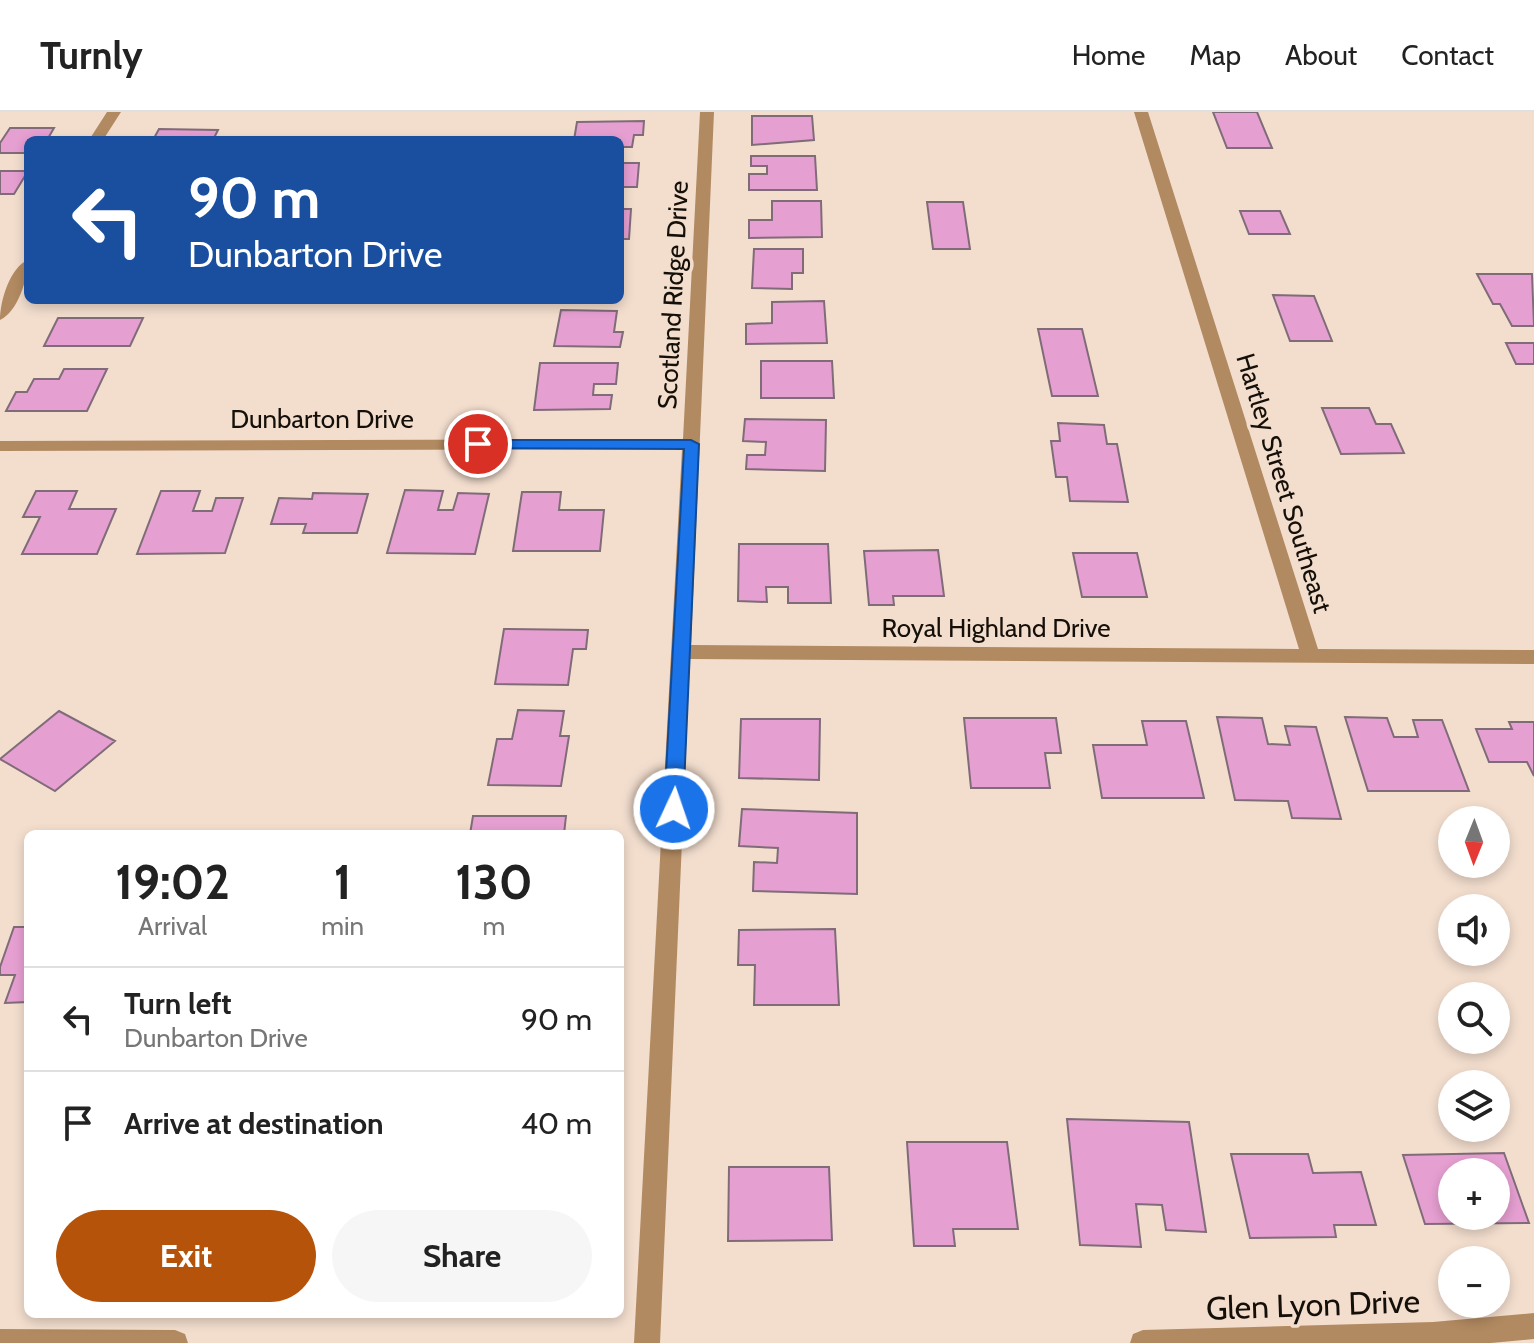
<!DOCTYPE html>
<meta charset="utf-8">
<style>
body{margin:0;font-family:Cabin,sans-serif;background:#f6f6f6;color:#222;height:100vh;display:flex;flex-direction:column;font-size:30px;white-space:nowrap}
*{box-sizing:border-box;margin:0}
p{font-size:26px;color:#767676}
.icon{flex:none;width:44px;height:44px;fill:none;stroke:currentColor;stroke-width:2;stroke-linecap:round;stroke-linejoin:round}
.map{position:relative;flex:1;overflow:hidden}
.panel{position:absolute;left:24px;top:718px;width:600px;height:488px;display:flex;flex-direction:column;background:#fff;border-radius:12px;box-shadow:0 4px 12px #0003}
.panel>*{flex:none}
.banner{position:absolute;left:24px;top:24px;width:600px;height:168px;border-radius:12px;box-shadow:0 4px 12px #0003;background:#1a4fa0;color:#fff;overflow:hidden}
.needle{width:52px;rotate:181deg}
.tools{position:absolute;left:1438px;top:694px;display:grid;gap:16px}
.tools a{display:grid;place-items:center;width:72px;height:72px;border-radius:50%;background:#fff;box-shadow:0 4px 12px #0003;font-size:40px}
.pin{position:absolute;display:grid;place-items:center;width:68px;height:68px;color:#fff;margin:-34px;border:4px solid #fff;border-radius:50%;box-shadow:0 2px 8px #0007}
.me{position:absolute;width:88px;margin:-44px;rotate:3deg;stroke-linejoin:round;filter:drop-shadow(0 0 6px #0008)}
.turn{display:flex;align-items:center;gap:28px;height:168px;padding:0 32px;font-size:36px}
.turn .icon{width:104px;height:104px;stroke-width:2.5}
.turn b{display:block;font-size:56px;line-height:68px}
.eta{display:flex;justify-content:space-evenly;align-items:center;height:136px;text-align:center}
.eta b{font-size:48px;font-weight:700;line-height:56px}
.action{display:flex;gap:16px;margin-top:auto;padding:16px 32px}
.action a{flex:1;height:92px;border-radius:48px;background:#b45309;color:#fff;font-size:32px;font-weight:700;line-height:92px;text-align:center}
.action a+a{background:#f6f6f6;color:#222}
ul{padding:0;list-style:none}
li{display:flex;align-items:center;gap:24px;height:104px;padding:0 32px;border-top:2px solid #e0e0e0}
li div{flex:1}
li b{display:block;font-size:30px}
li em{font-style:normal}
header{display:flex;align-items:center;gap:48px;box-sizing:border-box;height:112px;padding:0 40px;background:#fff;border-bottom:2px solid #e0e0e0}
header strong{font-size:38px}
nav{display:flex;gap:44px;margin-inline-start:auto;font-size:28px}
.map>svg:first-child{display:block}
.building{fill:#e69fd1;stroke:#806c79;stroke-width:2;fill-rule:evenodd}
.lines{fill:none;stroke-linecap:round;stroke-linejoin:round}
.minor{fill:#b28a61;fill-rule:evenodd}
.route{fill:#1a73e8;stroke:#114b97;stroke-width:2}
.labels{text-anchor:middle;stroke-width:7;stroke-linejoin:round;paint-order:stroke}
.street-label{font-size:26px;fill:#150f09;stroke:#f3dece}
.near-street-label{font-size:32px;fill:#150f09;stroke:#f3dece}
</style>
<header>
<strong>Turnly</strong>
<nav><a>Home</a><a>Map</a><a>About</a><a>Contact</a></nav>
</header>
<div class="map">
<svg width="1534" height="1231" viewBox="0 0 1534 1231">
<rect width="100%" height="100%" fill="#f3dece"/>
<!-- building -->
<path class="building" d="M1213 0H1257L1272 36H1227Z
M752 4H812L814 28 752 33Z
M644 9 643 23H634L632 35H620V28H574L577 10Z
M10 16H54L47 28H28V41H0V31Z
M159 17 218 18 213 28H153Z
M751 44H815L817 78H749V62H767V54H751Z
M620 51H639L637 75H620Z
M0 59H28L14 82H0Z
M772 89H821L822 125 749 126V108H772Z
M927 90H963L970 137H933Z
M620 97H631L629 127H620Z
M1240 99H1280L1290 122H1249Z
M754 137H803V161H792V177L752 176Z
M1477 162H1532L1534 214H1512L1500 192H1493Z
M1273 183 1314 184 1332 229H1290Z
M824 189 827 231 746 232V212L772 211V190Z
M561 198 617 199 614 220H623L620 235 554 234Z
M58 206H143L130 234H44Z
M1038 217H1082L1098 284H1052Z
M1506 231H1534V252H1516Z
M761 249H832L834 286H761Z
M540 251H618L616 272H594L593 283H612L610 297 534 298Z
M64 257H107L87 299H6L16 280H27L34 267H59Z
M1322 296H1369L1376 312H1391L1404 341 1341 342Z
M745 307 826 308 825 359 746 357 747 343H765L766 330 743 329Z
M1058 311 1104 313 1107 332H1117L1128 390 1070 389 1067 365H1056L1051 329H1060Z
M405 378 443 379 438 398H453L458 381 489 382 475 442 387 441Z
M36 379H77L69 397H116L97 442H22L40 405H23Z
M161 379H200L193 399H212L216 386H243L225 441 137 442Z
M522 380H561L559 398H604L600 439H513Z
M313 381 368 382 357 421H303L306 412H271L279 386 312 387Z
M739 432H828L831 491H788V475H766L767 490 738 489Z
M938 438 944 484H893L894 493H869L864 439Z
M1073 441H1137L1147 485H1082Z
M504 517 588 518 586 537H573L568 573 495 572Z
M518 598 564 599 560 624H569L561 674 488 673 497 627H512Z
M59 599 115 629 55 679 0 647Z
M1217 605 1262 606 1268 632 1290 633 1285 614 1316 615 1341 707 1292 706 1288 689 1235 688Z
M1345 605 1387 606 1394 625H1418L1413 608H1442L1469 679H1368Z
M964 606H1056L1061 641H1045L1050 676H971Z
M741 607H820L819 668 739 666Z
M1142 609H1186L1204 686H1102L1093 633H1147Z
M1509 610H1534V664L1527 650H1489L1476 617H1512Z
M742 697 857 701V782L753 779 754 750 777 751 778 736 739 734Z
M473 704H566L564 722H470Z
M14 815H28V890L5 891 15 863H0V855Z
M835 817 839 893H754L755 853H738L739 818Z
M1067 1007 1189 1010 1206 1120 1166 1118 1162 1093 1136 1092 1141 1135 1080 1133Z
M907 1030H1007L1018 1117H953L955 1134H914Z
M1504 1041 1529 1111 1425 1112 1403 1043ZM1452 1060H1496V1104H1452Z
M1231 1042H1308L1313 1061 1361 1060 1376 1113H1334L1336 1125 1250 1126Z
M729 1055H829L832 1128 728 1129Z"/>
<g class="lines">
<!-- minor -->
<path class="minor" d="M107 0H121L103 28H89Z
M700 0H714L691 533 1299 537 1134 0H1148L1318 537 1534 538V552L690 547 660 1231H634L682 337 0 339V329L683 327Z
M28 148C28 166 18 200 0 208 0 189 10 155 28 148Z
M1534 1201V1227L1491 1231H1130L1133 1222 1143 1218 1433 1210Z
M0 1217 175 1218 185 1222 188 1231H0Z"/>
</g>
<!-- route -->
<path class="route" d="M478 328H691L699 332 683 697 681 703 674 705 664 697 684 337 473 336V329Z"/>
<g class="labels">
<!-- street labels -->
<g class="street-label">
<text transform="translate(673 183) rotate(-87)" y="9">Scotland Ridge Drive</text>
<text x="322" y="316">Dunbarton Drive</text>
<text transform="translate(1284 371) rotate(73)" y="9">Hartley Street Southeast</text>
<text x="996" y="525">Royal Highland Drive</text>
</g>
<!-- near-street labels -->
<g class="near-street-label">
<text transform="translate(1313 1193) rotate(-2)" y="11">Glen Lyon Drive</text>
</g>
</g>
</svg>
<div class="tools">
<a><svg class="needle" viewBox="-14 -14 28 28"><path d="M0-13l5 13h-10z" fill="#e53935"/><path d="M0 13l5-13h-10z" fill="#767676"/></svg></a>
<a><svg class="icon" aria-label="sound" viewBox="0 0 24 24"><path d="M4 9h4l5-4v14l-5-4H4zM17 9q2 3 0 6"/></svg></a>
<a><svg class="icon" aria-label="search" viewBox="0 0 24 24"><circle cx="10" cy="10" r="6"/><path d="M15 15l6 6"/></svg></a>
<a><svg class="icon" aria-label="layers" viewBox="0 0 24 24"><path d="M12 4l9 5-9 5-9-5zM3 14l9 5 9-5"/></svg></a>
<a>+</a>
<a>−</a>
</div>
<div class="pin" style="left:478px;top:332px;background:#d93025"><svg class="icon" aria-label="arrive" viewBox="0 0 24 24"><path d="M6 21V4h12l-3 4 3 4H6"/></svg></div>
<svg class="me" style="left:674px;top:697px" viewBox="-20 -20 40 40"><circle r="17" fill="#1a73e8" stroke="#fff" stroke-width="3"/><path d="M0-11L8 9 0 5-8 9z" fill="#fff"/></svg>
<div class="banner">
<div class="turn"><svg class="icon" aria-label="left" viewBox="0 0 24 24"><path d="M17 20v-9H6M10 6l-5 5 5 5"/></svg><div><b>90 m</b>Dunbarton Drive</div></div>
</div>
<section class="panel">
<div class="eta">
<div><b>19:02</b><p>Arrival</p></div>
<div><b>1</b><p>min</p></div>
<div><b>130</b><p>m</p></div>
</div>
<ul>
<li><svg class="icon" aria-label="left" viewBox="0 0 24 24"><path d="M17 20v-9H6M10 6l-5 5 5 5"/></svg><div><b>Turn left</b><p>Dunbarton Drive</p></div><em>90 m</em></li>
<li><svg class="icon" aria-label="arrive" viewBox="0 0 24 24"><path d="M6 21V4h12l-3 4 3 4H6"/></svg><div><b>Arrive at destination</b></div><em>40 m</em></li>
</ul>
<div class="action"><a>Exit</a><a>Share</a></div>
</section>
</div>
